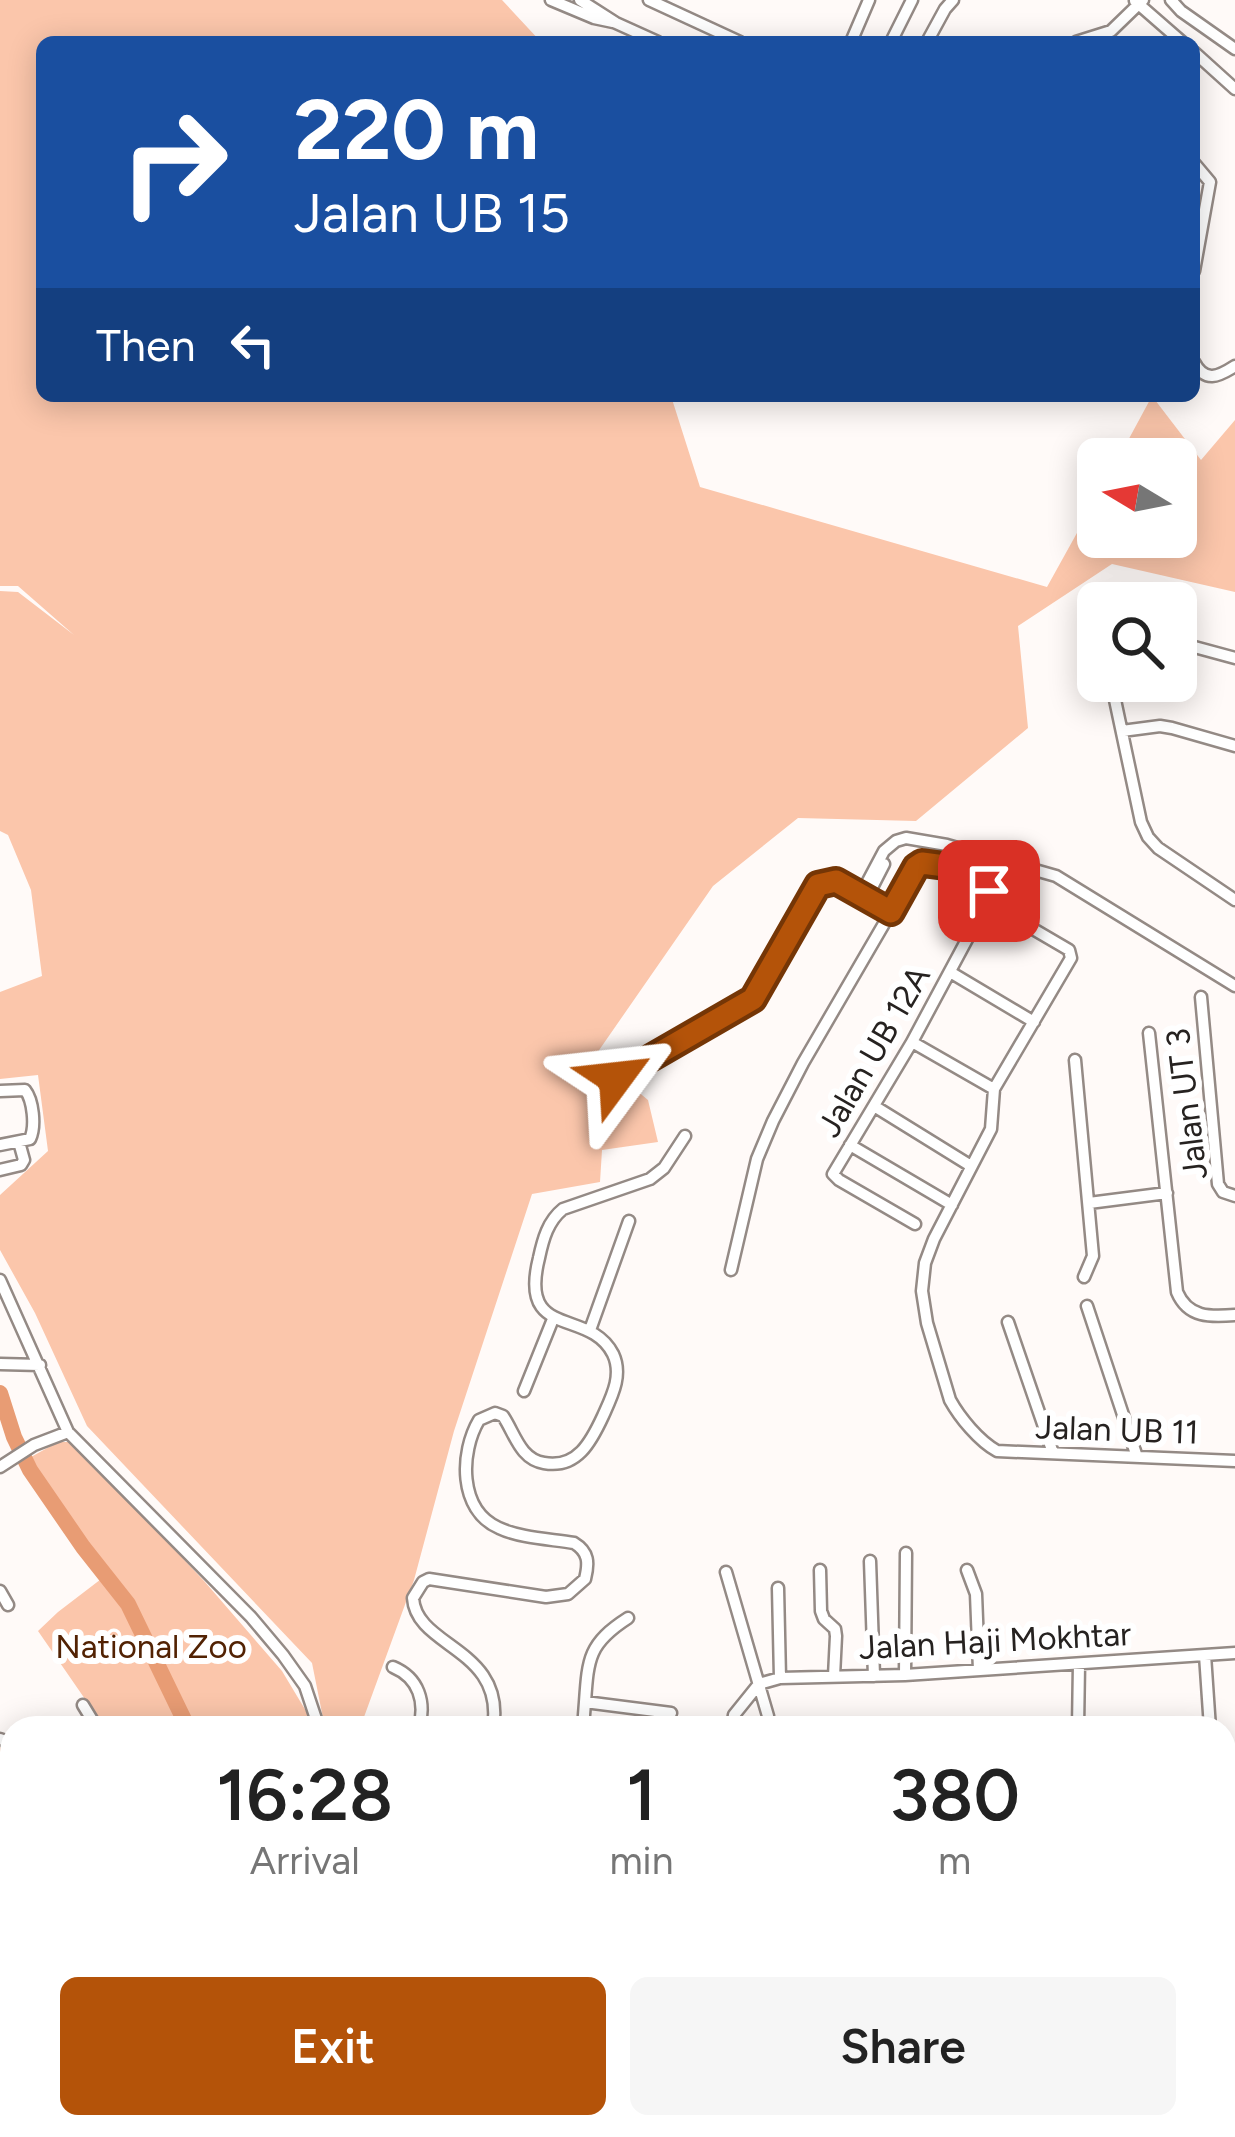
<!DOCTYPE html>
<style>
body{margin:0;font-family:Figtree,sans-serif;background:#f6f6f6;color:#222;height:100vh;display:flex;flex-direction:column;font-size:45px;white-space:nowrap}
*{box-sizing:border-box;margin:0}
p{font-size:39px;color:#767676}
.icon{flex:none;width:66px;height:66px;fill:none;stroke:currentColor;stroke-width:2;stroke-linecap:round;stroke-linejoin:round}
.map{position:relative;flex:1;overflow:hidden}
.panel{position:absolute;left:0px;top:1716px;width:1236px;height:423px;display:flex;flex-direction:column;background:#fff;border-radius:36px 36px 0 0;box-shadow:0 6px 30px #0003}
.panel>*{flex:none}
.top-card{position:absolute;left:36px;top:36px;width:1164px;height:366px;border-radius:18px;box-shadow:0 6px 30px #0003;background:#1a4fa0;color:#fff;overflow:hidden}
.needle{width:78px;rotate:280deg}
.buttons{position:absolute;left:1077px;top:438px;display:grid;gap:24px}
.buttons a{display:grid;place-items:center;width:120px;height:120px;border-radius:18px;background:#fff;box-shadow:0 6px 30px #0003;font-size:60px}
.pin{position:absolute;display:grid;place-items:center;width:102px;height:102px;color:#fff;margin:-51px;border-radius:24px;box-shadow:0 6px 18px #0006}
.me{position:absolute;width:132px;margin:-66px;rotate:60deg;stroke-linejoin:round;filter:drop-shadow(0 0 9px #0008)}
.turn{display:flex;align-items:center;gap:42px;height:252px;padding:0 60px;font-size:54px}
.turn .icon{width:156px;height:156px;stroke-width:2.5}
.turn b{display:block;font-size:84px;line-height:102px}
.then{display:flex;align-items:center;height:114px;padding:0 60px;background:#0003;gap:24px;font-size:45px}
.eta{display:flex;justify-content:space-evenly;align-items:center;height:204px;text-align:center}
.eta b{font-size:72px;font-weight:600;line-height:84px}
.button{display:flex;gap:24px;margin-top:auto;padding:24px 60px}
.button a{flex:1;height:138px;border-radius:18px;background:#b45309;color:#fff;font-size:48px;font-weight:600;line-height:138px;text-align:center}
.button a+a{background:#f6f6f6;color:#222}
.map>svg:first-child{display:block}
.green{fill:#fbc6ab}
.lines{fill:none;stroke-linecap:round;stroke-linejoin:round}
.river{stroke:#e89c74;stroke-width:16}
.minor-casing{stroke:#948a85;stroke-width:15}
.highway-casing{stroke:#948a85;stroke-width:20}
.minor{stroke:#fff;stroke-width:10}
.highway{stroke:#fff;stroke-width:15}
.route-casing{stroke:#753606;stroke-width:30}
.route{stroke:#b45309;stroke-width:21}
.labels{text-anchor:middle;stroke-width:12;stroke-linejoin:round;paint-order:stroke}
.street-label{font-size:33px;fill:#262220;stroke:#fff}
.park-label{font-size:33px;fill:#522203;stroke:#fff}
</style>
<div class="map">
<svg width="1235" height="2137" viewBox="0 0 1235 2137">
<rect width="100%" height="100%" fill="#fffaf8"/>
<!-- green -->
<path class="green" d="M0 0H502L541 42H42V396H671L700 487 1047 587 1098 495V537H1176V459H1118L1152 396 1201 460 1235 420V592L1112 564 1018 626 1028 728 916 821 798 818 713 886 595 1056 648 1100 658 1142 602 1150 600 1182 532 1194 454 1431 414 1580 360 1728H325L312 1663 87 1426 35 1313 0 1250V1195L48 1151 38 1075 0 1079V992L42 976 31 890 8 835 0 831V591L18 592 74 635 18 586H0Z
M58 1442H70L78 1446 205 1582 282 1671 309 1716 311 1728H105L38 1631 58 1612 109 1573 49 1503 22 1462Z
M0 1746 12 1750V2127H199V2137H0Z"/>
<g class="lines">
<!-- river -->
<path class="river" d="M0 1393 14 1437 30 1470 83 1547 128 1604 188 1728
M0 1956H12
M144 2137 146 2127"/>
<!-- minor casing -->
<g class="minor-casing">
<path id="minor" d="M551 0 594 18 613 22
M580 0 616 23 658 42
M649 0 740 42
M1171 0 1181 11 1235 49
M1135 1 1182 42
M851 42 869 0
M891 42 912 0
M927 42 945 9 953 0
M1076 42 1111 31 1143 0
M1194 52 1235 89
M1194 163 1210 182 1194 271
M1194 362C1205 383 1218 377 1235 366
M1176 642 1235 658
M1111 681 1141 822 1148 837 1158 848 1235 900
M1122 731 1160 726 1172 728 1235 746
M858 900 884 851 896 841 906 838 947 845 1056 876 1235 986
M865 901 884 864
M987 902 1069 950 1071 958 994 1089 991 1129 934 1239 925 1263 922 1291 927 1323 950 1400C960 1418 979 1441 997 1451L1235 1461
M950 972 1034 1022
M1201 997 1218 1184 1223 1192 1235 1196
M1149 1033 1177 1292C1188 1318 1210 1317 1235 1315
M912 1042 994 1089
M1075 1060 1093 1256 1084 1277
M616 1078 753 999 817 885 836 881 891 912
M0 1091 25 1090C33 1100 36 1126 30 1139L0 1145
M874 1106 971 1166
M850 1145 952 1205
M0 1170 21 1165 24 1160 19 1142
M1089 1203 1167 1193
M731 1270 757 1159 773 1121 803 1063 917 867 922 863 975 870C987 878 990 889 987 902L912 1042 833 1174 839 1180 915 1224
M0 1280 68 1432 251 1617 283 1655 305 1686 319 1728
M1087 1306 1137 1457
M1008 1322 1053 1453
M590 1330 629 1221
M0 1364 40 1365
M524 1391 553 1319
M0 1467 34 1445 68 1432
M870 1561 874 1676
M820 1570 821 1611 824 1619 835 1629 836 1636 834 1676
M967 1570 976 1594 979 1670
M726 1572 768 1716 766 1728
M778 1588 780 1678
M0 1591 8 1605
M1205 1655 1210 1728
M393 1667C419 1678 426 1702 419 1728
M905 1675 906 1553
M759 1684 780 1678 905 1675 1235 1653
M585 1702C588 1658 589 1643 628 1618
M83 1705 97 1728
M494 1724 525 1728
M493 1728C506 1648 416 1648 413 1598L423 1582 429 1579 546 1597 568 1594 585 1579C589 1563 589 1552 574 1543 550 1539 520 1538 499 1528 458 1510 460 1452 479 1420L495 1413 503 1416C515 1434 520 1459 544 1463 577 1469 591 1442 603 1416 612 1396 623 1375 613 1354 589 1307 518 1341 539 1258 543 1239 548 1221 563 1209L650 1179 664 1168 685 1136
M583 1728 585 1702 671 1713
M732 1728 734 1715 759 1684
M1078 1728 1079 1664
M0 1739 12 1743
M1224 1798H1235
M714 2127 717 2137
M989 2127 990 2137
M202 2137 204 2127
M228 2137V2127
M355 2137 357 2127
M583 2137 596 2130"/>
</g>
<!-- highway casing -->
<g class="highway-casing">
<path id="highway" d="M1224 2058 1235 2052
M1224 2075 1235 2069
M1077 2137 1095 2127
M1111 2137 1129 2127"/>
</g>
<!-- minor -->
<use href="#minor" class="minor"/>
<!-- highway -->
<use href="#highway" class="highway"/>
</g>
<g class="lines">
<!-- route casing -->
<g class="route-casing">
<path id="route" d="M616 1078 753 999 818 885 836 881 891 912 916 867 922 863 975 870 981 874 989 891"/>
</g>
<!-- route -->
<use href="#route" class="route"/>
</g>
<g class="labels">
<!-- street labels -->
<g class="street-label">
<text transform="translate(873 1051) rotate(-60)" y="12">Jalan UB 12A</text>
<text transform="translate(1186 1104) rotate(-97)" y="12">Jalan UT 3</text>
<text transform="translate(1117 1429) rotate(2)" y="12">Jalan UB 11</text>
<text transform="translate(995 1640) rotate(-3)" y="12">Jalan Haji Mokhtar</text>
</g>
<!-- park labels -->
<g class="park-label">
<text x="151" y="1658">National Zoo</text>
</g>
</g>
</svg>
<div class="buttons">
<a><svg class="needle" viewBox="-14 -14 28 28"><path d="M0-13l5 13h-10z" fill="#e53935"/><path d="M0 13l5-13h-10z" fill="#767676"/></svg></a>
<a><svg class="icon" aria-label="search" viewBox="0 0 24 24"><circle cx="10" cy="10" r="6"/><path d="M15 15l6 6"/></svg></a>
</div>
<div class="pin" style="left:989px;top:891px;background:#d93025"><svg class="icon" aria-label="arrive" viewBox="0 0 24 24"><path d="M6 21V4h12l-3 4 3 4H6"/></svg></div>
<svg class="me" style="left:616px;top:1078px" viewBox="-20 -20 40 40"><path d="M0-17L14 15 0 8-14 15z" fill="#b45309" stroke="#fff" stroke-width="4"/></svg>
<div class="top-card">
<div class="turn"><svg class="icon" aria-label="right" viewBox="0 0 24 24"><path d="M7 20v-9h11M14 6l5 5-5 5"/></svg><div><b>220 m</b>Jalan UB 15</div></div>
<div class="then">Then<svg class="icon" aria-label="left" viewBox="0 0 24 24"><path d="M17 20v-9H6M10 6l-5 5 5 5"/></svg></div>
</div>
<section class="panel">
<div class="eta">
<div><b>16:28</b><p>Arrival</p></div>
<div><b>1</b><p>min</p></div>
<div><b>380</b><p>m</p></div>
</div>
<div class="button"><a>Exit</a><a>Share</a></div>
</section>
</div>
